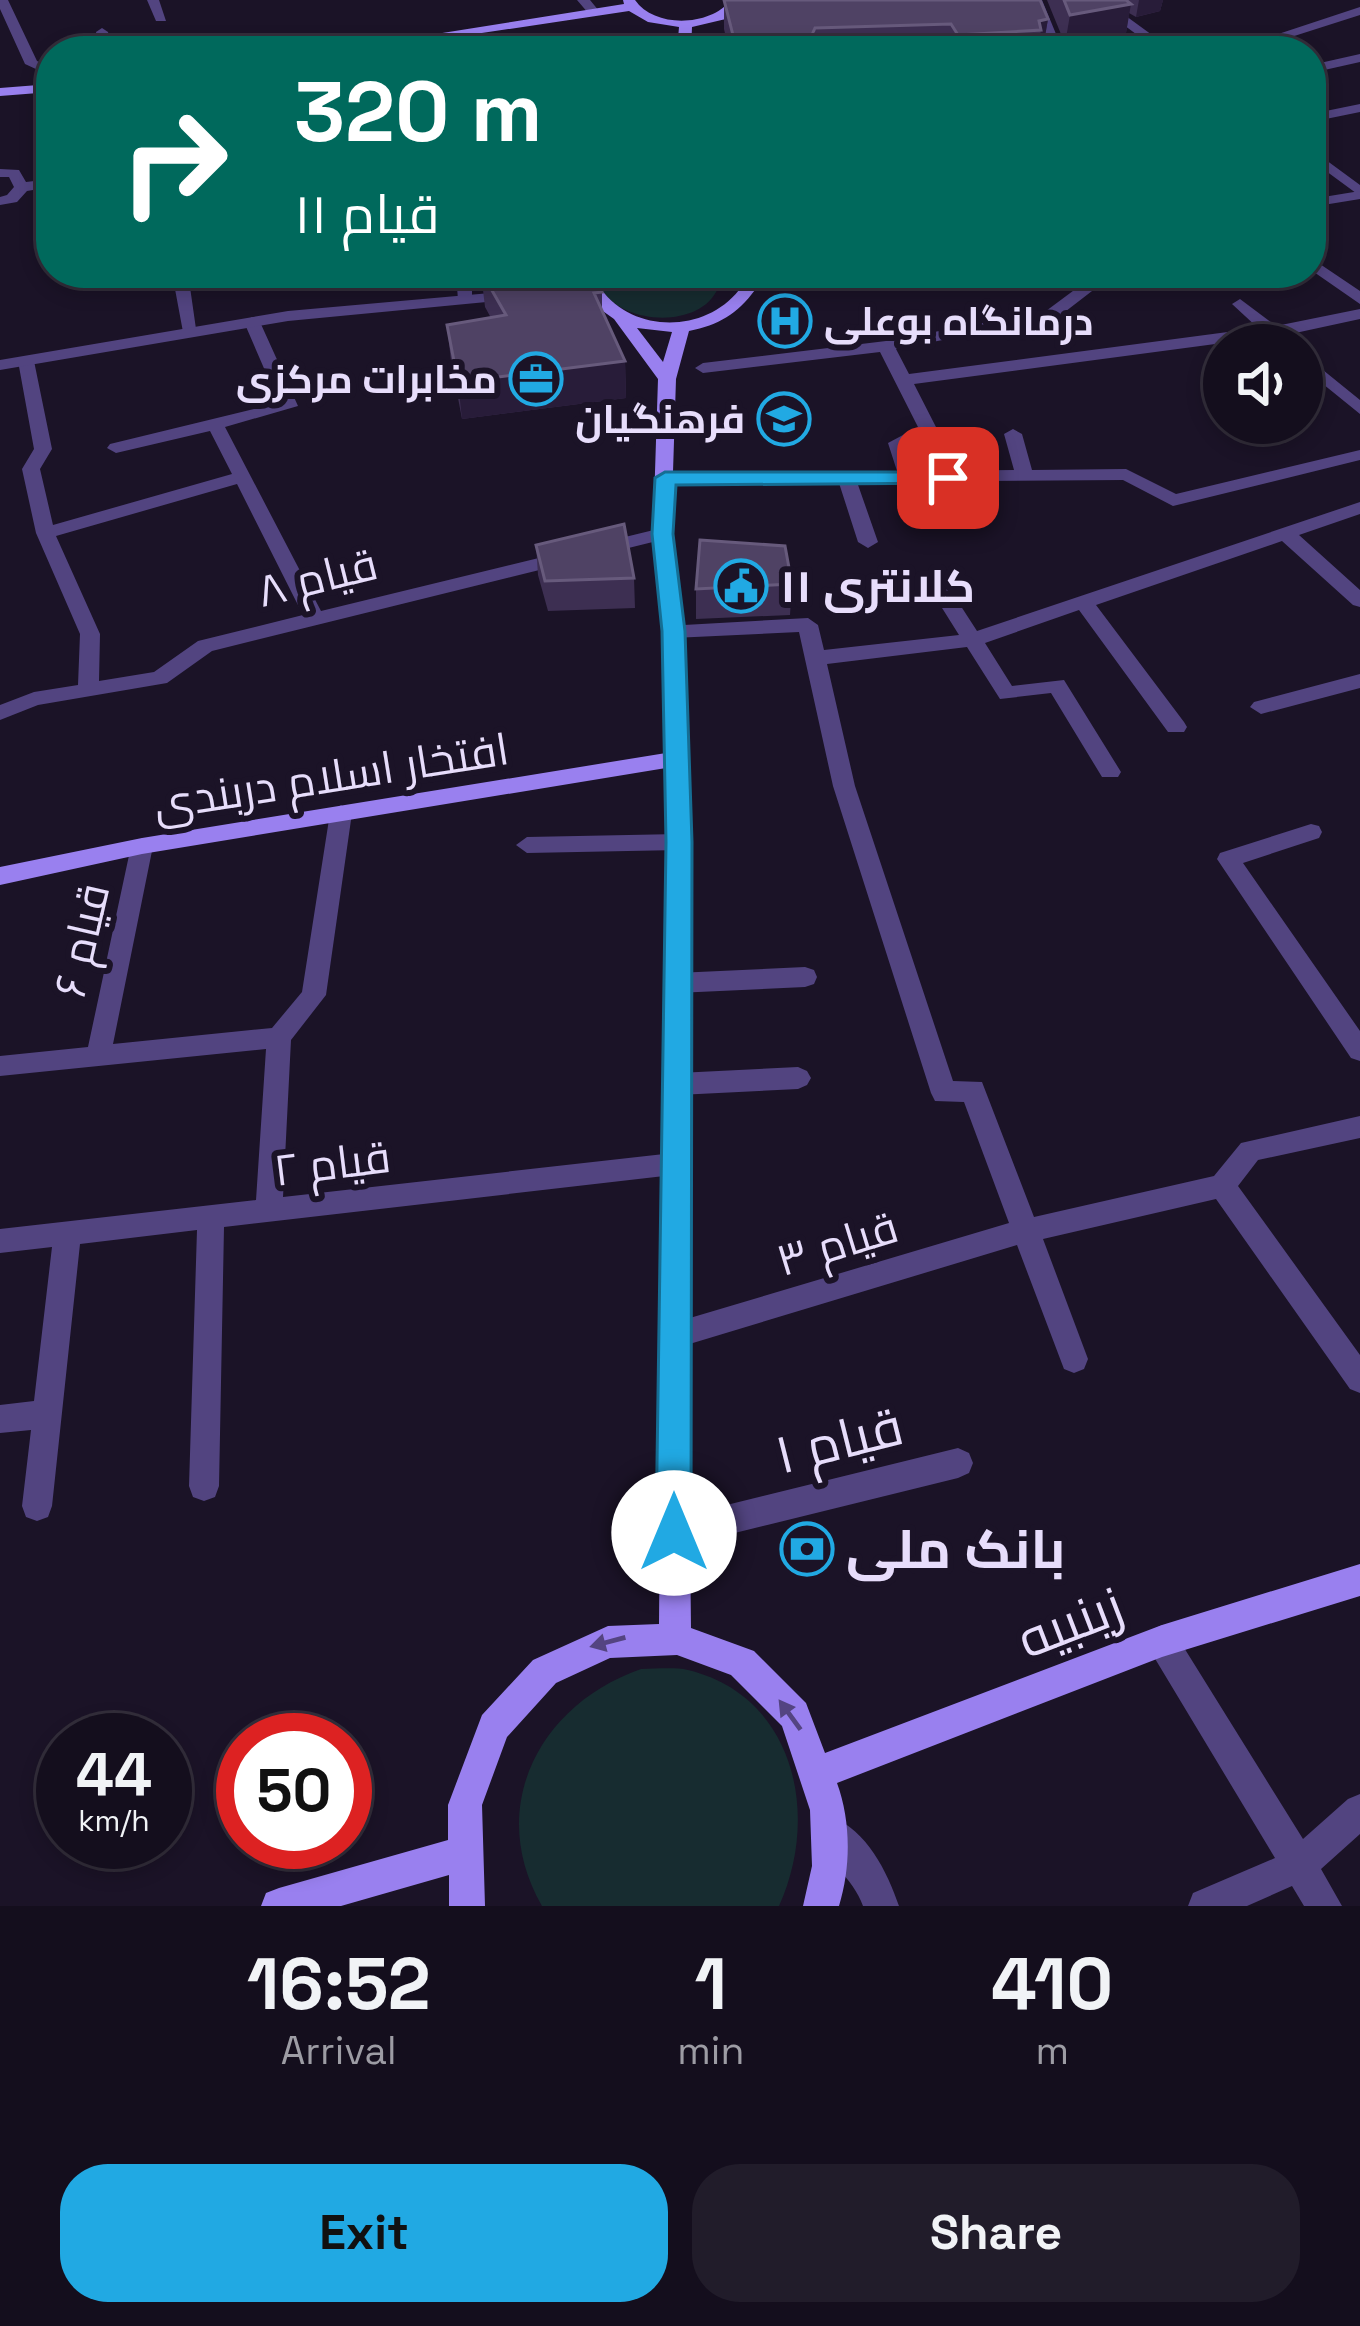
<!DOCTYPE html>
<meta charset="utf-8">
<style>
body{margin:0;font-family:"Space Grotesk",Cairo,sans-serif;background:#211c2a;color:#f1f3f6;height:100vh;display:flex;flex-direction:column;font-size:45px;white-space:nowrap}
*{box-sizing:border-box;margin:0}
p{font-size:39px;color:#9d9ca4}
.icon{flex:none;width:66px;height:66px;fill:none;stroke:currentColor;stroke-width:2;stroke-linecap:round;stroke-linejoin:round}
.map{position:relative;height:1906px;overflow:hidden}
.drawer{display:flex;flex-direction:column;background:#140e1d;flex:1}
.drawer>*{flex:none}
.banner{position:absolute;left:36px;top:36px;width:1290px;height:252px;border-radius:48px;box-shadow:0 6px 18px #0003,0 0 0 3px #332e3b;background:#00695c;color:#fff;overflow:hidden}
.buttons{position:absolute;left:1203px;top:324px;display:grid;gap:24px}
.buttons a{display:grid;place-items:center;width:120px;height:120px;border-radius:50%;background:#140e1d;box-shadow:0 6px 18px #0003,0 0 0 3px #332e3b;font-size:60px}
.speed{position:absolute;left:36px;top:1713px;display:flex;gap:24px;font-size:60px;font-weight:700;text-align:center}
.speed>*{display:grid;place-content:center;width:156px;height:156px;border-radius:50%;background:#140e1d;box-shadow:0 6px 18px #0003,0 0 0 3px #332e3b;line-height:1}
.speed small{font-size:30px;font-weight:400}
.speed .limit{border:18px solid #d22;background:#fff;color:#111}
.pin{position:absolute;display:grid;place-items:center;width:102px;height:102px;color:#fff;margin:-51px;border-radius:24px;box-shadow:0 6px 18px #0006}
.me{position:absolute;width:132px;margin:-66px;rotate:0deg;stroke-linejoin:round;filter:drop-shadow(0 0 9px #0008)}
.turn{display:flex;align-items:center;gap:42px;height:252px;padding:0 60px;font-size:54px}
.turn .icon{width:156px;height:156px;stroke-width:2.5}
.turn b{display:block;font-size:84px;line-height:102px}
.eta{display:flex;justify-content:space-evenly;align-items:center;height:204px;text-align:center}
.eta b{font-size:72px;font-weight:700;line-height:84px}
.primary-button{display:flex;gap:24px;margin-top:auto;padding:24px 60px}
.primary-button a{flex:1;height:138px;border-radius:48px;background:#21a9e3;color:#111;font-size:48px;font-weight:700;line-height:138px;text-align:center}
.primary-button a+a{background:#211c2a;color:#f1f3f6}
.map>svg:first-child{display:block}
.green{fill:#172c30}
.lines{fill:none;stroke-linecap:round;stroke-linejoin:round}
.pedestrian{fill:#524480;fill-rule:evenodd}
.minor{fill:#524480;fill-rule:evenodd}
.tertiary{fill:#524480;fill-rule:evenodd}
.secondary{fill:#9980ef;fill-rule:evenodd}
.wall{fill:#3d2f52}
.shaded-wall{fill:#281c39}
.building{fill:#4f4264;stroke:#675a7c;stroke-width:3}
.oneway{fill:#544481}
.route{fill:#21a9e3;stroke:#156e94;stroke-width:3}
.labels{text-anchor:middle;stroke-width:12;stroke-linejoin:round;paint-order:stroke}
.far-poi-label{font-size:39px;font-weight:bold;fill:#e7ddfb;stroke:#1b1327;text-anchor:end}
.street-label{font-size:45px;fill:#e7ddfb;stroke:#1b1327}
.poi-label{font-size:45px;font-weight:bold;fill:#e7ddfb;stroke:#1b1327;text-anchor:start}
.near-street-label{font-size:54px;fill:#e7ddfb;stroke:#1b1327}
.near-poi-label{font-size:54px;font-weight:bold;fill:#e7ddfb;stroke:#1b1327;text-anchor:start}
</style>
<div class="map">
<svg width="1360" height="1906" viewBox="0 0 1360 1906">
<rect width="100%" height="100%" fill="#1b1327"/>
<!-- green -->
<path class="green" d="M610 273H711L718 288C701 329 624 325 603 291Z
M641 1669C656 1669 674 1667 688 1670 796 1696 820 1817 779 1906H542C485 1807 540 1704 641 1669Z"/>
<g class="lines">
<!-- pedestrian -->
<path class="pedestrian" d="M679 834 690 842 679 850 527 853 516 845 527 837Z"/>
<!-- minor -->
<path class="minor" d="M0 0H8L37 61 51 67V76L25 64 0 9Z
M147 0H159L166 21H156Z
M577 0H590L599 11 589 14Z
M1030 0H1042L1063 51H1049Z
M1090 0H1104L1174 51H1159Z
M1360 7V15L1247 51H1227Z
M102 28 108 32 113 51H99L96 32Z
M1360 54V62L1311 73V65Z
M1360 104V112L1311 122V114Z
M1311 149 1360 185V196L1311 160Z
M0 169 19 170 26 182 51 179V187L27 191 17 202 0 205V197L7 195 14 187 9 177H0Z
M1311 258 1360 291V304L1311 270Z
M172 273H188L197 336 183 332Z
M456 273H472V303L458 300Z
M1089 273H1105V281L1057 318 896 349 909 374 1258 328 1232 304 1240 299 1276 326 1360 309V319L1286 335 1289 339 1281 344 1268 337 914 384 937 429 907 445 915 471 1014 470 1004 434 1013 429 1022 434 1032 470 1126 469 1176 494 1360 450V460L1173 506 1123 480 857 482 878 542 868 548 858 542 839 483 665 484 656 479 665 474 897 471 888 443 918 427 880 352 703 373 695 368 703 363 886 341 1046 311 1089 279Z
M252 317 260 322 298 406 225 427 321 611 662 528 671 534 669 538 212 651 167 683 38 705 0 720V705L34 692 78 685 80 634 36 533 22 469 34 449 18 361 26 356 34 361 52 449 40 469 53 525 232 474 210 431 116 453 107 448 110 444 279 403 244 322ZM237 484 303 615 198 641 154 672 99 681 100 634 56 536Z
M1302 353 1360 400V414L1302 367Z
M1360 502V514L1299 535 1360 590V607L1353 605 1282 541 1096 605 1184 722 1187 727 1184 732H1168L1079 610 985 643 1012 686 1064 680 1121 772 1118 777H1102L1051 693 1000 699 967 647 827 664 855 786 953 1081 982 1082 1034 1217 1214 1176 1241 1143 1360 1116V1138L1258 1160 1238 1186 1360 1355V1393L1350 1389 1216 1199 1043 1239 1088 1359 1084 1369 1074 1373 1064 1369 1017 1245 673 1349 663 1345 659 1336 663 1327 673 1323 1009 1223 964 1102 935 1101 931 1093 833 786 799 632 673 638 666 636V626L808 618 818 625 824 650 959 635 927 584 930 580H944L977 631Z
M1360 674V688L1261 714 1250 707 1254 702Z
M341 805 352 813 326 995 291 1040 283 1197 673 1153 682 1156 686 1164 682 1172 673 1175 224 1227 219 1486 215 1497 204 1501 193 1497 189 1486 197 1230 80 1244 52 1506 48 1517 37 1521 26 1517 22 1506 31 1430 0 1433V1405L34 1401 52 1247 0 1253V1229L256 1200 266 1049 0 1076V1056L88 1047 131 846 142 838 153 846 113 1044 272 1028 302 992 330 813Z
M1311 824 1319 826 1322 832 1319 838 1243 863 1360 1031V1061L1351 1058 1217 859 1220 853Z
M805 967 814 970 817 977 814 984 805 987 676 993 667 990 664 983 667 976 676 973Z
M798 1067 807 1071 811 1078 807 1085 798 1089 678 1095 669 1091 665 1084 669 1077 678 1073Z
M958 1448 969 1453 973 1463 969 1473 958 1478 674 1548 663 1544 659 1533 663 1522 674 1518Z
M1162 1625 1173 1630 1303 1839 1348 1799 1360 1794V1834L1321 1869 1342 1906H1304L1292 1886 1247 1906H1188L1193 1893 1275 1858 1151 1652 1146 1641 1151 1630Z
M831 1816C867 1831 887 1871 899 1906H863C853 1877 825 1861 814 1833L819 1821Z"/>
<!-- tertiary -->
<path class="tertiary" d="M1360 191V199L1311 207V199Z
M743 273H789C778 281 749 285 738 277Z
M513 291 521 296 519 299 288 321 0 370V360L288 311Z"/>
<!-- secondary -->
<path class="secondary" d="M623 0H635C655 29 711 26 731 0H744L730 18 692 27 691 51H677L679 27 648 22 629 11 362 51H329L624 4Z
M51 84V92L0 96V88Z
M591 273H607L601 289C634 334 705 333 739 290L734 273H750L755 290C737 314 719 325 689 331L676 379 671 534 683 631 690 842 686 1164 691 1628 754 1651 806 1703 825 1753 1162 1625 1360 1564V1596L1162 1657 837 1783C851 1821 851 1867 839 1906H803L812 1866 810 1810 782 1726 731 1675 677 1655 610 1658 556 1683 507 1737 482 1805 485 1906H449V1875L341 1906H261L266 1893 279 1888 448 1840V1805L482 1715 533 1660 608 1626 659 1624 666 768 142 854 0 885V867L142 838 666 753 663 631 653 534 658 379 614 319 600 309 585 289ZM637 328 672 332 663 362Z"/>
</g>
<!-- wall -->
<path class="wall" d="M724 0 1048 19 1043 48 1038 51H729L724 29Z
M1047 0H1163L1160 11 1136 17 1129 13 1126 33 1065 44Z
M481 273 602 292V310L625 361 626 398 462 419 451 361 447 325 491 318 485 307Z
M536 545 634 578 635 608 548 611 538 575Z
M792 584 790 615 696 619V589Z"/>
<!-- shaded-wall -->
<path class="shaded-wall" d="M1139 0H1163L1160 11 1136 17Z
M1131 4 1126 33 1065 44 1070 15Z
M1048 19 1043 48 1038 49 1041 30 1039 21Z
M815 28 814 51H810L811 37Z
M625 361 626 398 462 419 458 382Z"/>
<!-- building -->
<path class="building" d="M724 0H1040L1048 19 1039 21 1041 30 958 35 951 24 815 28 811 37 734 39Z
M1064 0H1126L1131 4 1070 15Z
M482 273H591L602 292 594 293 625 361 458 382 447 325 506 315Z
M624 524 634 578 545 581 536 545Z
M700 540 785 546 792 584 696 589Z"/>
<!-- one-way arrows -->
<defs><path id="oneway-solid" d="M-6-.8H1V-3.2L6.5 0L1 3.2V.8H-6Z" transform="scale(3)"/></defs>
<g class="oneway">
<use href="#oneway-solid" transform="translate(608 1642) rotate(165)"/>
<use href="#oneway-solid" transform="translate(790 1715) rotate(-126)"/>
</g>
<!-- route -->
<path class="route" d="M948 472 958 478 955 483 676 485 673 534 685 631 692 842 691 1533 686 1545 674 1551 661 1545 656 1533 666 842 662 631 652 534 655 478 665 472Z"/>
<!-- icons -->
<defs>
<g id="hospital-ring" transform="scale(2.7)"><circle r="9.5" fill="#1b1327" stroke="#21a9e3" stroke-width="1.5"/><path d="M-5-5h3v3.5h4V-5h3V5h-3V1.5h-4V5h-3Z" fill="#21a9e3"/></g>
<g id="office-ring" transform="scale(2.7)"><circle r="9.5" fill="#1b1327" stroke="#21a9e3" stroke-width="1.5"/><path d="M-6-3h4V-5.5h4V-3h4V5H-6ZM-1-4.5V-3h2v-1.5ZM-6 0V1H6V0Z" fill="#21a9e3"/></g>
<g id="university-ring" transform="scale(2.7)"><circle r="9.5" fill="#1b1327" stroke="#21a9e3" stroke-width="1.5"/><path d="M0-5L7-2L0 1L-7-2ZM-4 1L0 2.5L4 1V4Q0 6-4 4Z" fill="#21a9e3"/></g>
<g id="civic-ring" transform="scale(2.7)"><circle r="9.5" fill="#1b1327" stroke="#21a9e3" stroke-width="1.5"/><path d="M-.6-6.5H3V-4.5H.6V-3L4-1V1h2V6H-6V1h2V-1L-.6-3ZM-1.2 2.5V6h2.4V2.5Z" fill="#21a9e3"/></g>
<g id="bank-ring" transform="scale(2.7)"><circle r="9.5" fill="#1b1327" stroke="#21a9e3" stroke-width="1.5"/><path d="M-6-4H6V4H-6ZM0-2.3a2.3 2.3 0 1 0 0 4.6a2.3 2.3 0 1 0 0-4.6Z" fill="#21a9e3"/></g>
</defs>
<g fill-rule="evenodd">
<use href="#hospital-ring" x="785" y="321"/>
<use href="#office-ring" x="536" y="379"/>
<use href="#university-ring" x="784" y="419"/>
<use href="#civic-ring" x="741" y="586"/>
<use href="#bank-ring" x="807" y="1549"/>
</g>
<g class="labels">
<!-- far-poi labels -->
<g class="far-poi-label">
<text x="824" y="335" text-anchor="start">درمانگاه بوعلی</text>
<text x="497" y="393">مخابرات مرکزی</text>
<text x="745" y="433">فرهنگیان</text>
</g>
<!-- street labels -->
<g class="street-label">
<text transform="translate(317 577) rotate(-14)" y="16">قیام ۸</text>
<text transform="translate(331 776) rotate(-9)" y="16">افتخار اسلام دربندی</text>
<text transform="translate(81 940) rotate(-77)" y="16">قیام ۶</text>
<text transform="translate(332 1163) rotate(-7)" y="16">قیام ۲</text>
<text transform="translate(837 1243) rotate(-17)" y="16">قیام ۳</text>
</g>
<!-- poi labels -->
<g class="poi-label">
<text x="780" y="602">کلانتری ۱۱</text>
</g>
<!-- near-street labels -->
<g class="near-street-label">
<text transform="translate(839 1440) rotate(-14)" y="19">قیام ۱</text>
<text transform="translate(1070 1622) rotate(-21)" y="19">زینبیه</text>
</g>
<!-- near-poi labels -->
<g class="near-poi-label">
<text x="846" y="1568">بانک ملی</text>
</g>
</g>
</svg>
<div class="buttons">
<a><svg class="icon" aria-label="sound" viewBox="0 0 24 24"><path d="M4 9h4l5-4v14l-5-4H4zM17 9q2 3 0 6"/></svg></a>
</div>
<div class="speed"><div>44<small>km/h</small></div><div class="limit">50</div></div>
<div class="pin" style="left:948px;top:478px;background:#d93025"><svg class="icon" aria-label="arrive" viewBox="0 0 24 24"><path d="M6 21V4h12l-3 4 3 4H6"/></svg></div>
<svg class="me" style="left:674px;top:1533px" viewBox="-20 -20 40 40"><circle r="19" fill="#fff"/><path d="M0-13L10 11 0 6-10 11z" fill="#21a9e3"/></svg>
<div class="banner">
<div class="turn"><svg class="icon" aria-label="right" viewBox="0 0 24 24"><path d="M7 20v-9h11M14 6l5 5-5 5"/></svg><div><b>320 m</b>قیام ۱۱</div></div>
</div>
</div>
<section class="drawer">
<div class="eta">
<div><b>16:52</b><p>Arrival</p></div>
<div><b>1</b><p>min</p></div>
<div><b>410</b><p>m</p></div>
</div>
<div class="primary-button"><a>Exit</a><a>Share</a></div>
</section>
